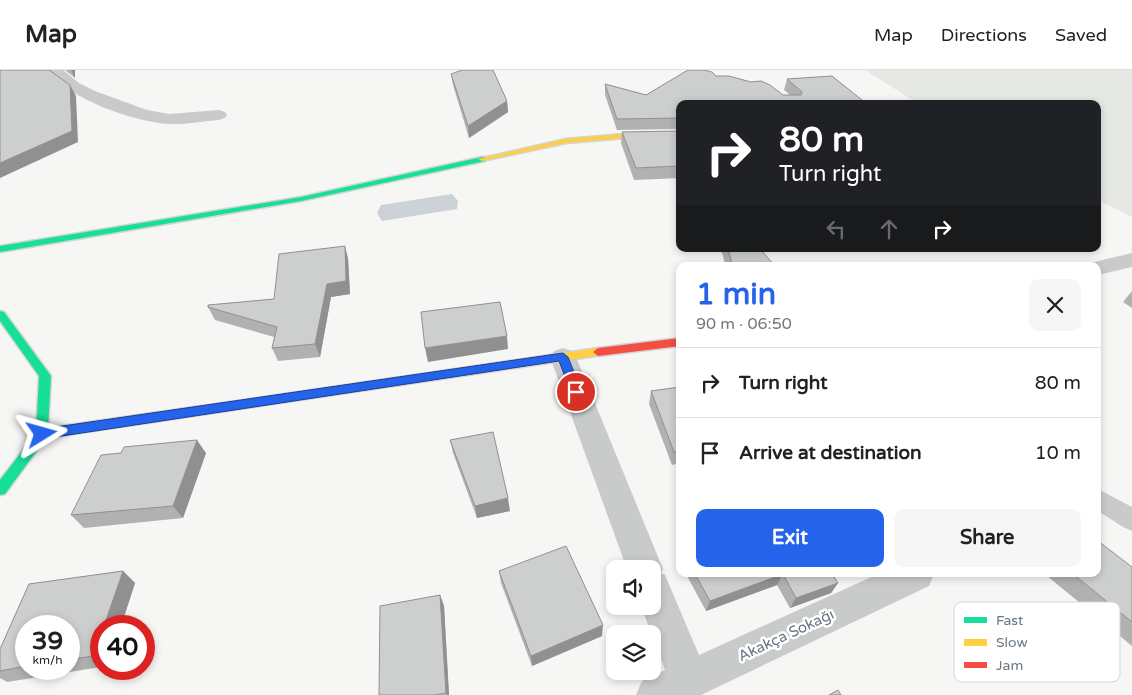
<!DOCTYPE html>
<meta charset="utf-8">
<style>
body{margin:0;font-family:"Varela Round",sans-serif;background:#f6f6f6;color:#222;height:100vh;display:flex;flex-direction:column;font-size:19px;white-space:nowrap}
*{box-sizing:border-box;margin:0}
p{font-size:16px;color:#767676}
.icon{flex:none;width:28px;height:28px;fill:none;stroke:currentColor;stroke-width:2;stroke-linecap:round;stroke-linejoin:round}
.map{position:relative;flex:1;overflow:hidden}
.details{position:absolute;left:676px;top:192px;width:425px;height:315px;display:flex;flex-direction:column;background:#fff;border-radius:10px;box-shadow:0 2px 8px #0003}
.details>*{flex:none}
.guide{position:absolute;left:676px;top:30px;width:425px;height:152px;border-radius:10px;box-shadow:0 2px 8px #0003;background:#202124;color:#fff;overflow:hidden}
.tools{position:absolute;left:606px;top:490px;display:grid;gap:10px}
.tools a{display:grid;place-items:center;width:55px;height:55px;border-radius:10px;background:#fff;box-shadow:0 2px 8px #0003;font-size:25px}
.speed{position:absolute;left:15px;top:545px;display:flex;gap:10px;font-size:25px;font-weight:700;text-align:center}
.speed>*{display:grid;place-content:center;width:65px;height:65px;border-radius:50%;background:#fff;box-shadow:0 2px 8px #0003;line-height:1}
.speed small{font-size:12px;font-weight:400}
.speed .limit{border:8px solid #d22;background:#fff;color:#111}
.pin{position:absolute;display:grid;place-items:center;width:42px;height:42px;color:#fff;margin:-21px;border:2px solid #fff;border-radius:50%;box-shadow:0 1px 5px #0007}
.me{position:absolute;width:55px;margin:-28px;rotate:82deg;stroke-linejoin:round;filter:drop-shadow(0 0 4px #0008)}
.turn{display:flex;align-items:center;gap:18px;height:105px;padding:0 20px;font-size:22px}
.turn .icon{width:65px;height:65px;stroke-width:2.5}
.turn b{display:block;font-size:35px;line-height:42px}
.lanes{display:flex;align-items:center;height:48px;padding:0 20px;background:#0003;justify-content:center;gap:25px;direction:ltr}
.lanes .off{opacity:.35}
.round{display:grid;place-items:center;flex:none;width:52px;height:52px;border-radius:10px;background:#f6f6f6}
.overview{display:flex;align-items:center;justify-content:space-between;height:85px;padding:0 20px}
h1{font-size:30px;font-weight:700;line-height:38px;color:#2563eb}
.primary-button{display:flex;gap:10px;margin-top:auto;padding:10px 20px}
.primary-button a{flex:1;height:58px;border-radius:10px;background:#2563eb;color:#fff;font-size:20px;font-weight:700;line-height:58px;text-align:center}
.primary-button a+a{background:#f6f6f6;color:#222}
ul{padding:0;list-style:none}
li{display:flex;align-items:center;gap:15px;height:70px;padding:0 20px;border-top:1px solid #e0e0e0}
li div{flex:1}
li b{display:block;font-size:19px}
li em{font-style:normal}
header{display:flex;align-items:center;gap:30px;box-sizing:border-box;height:70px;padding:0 25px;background:#fff;border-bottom:1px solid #e0e0e0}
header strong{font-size:24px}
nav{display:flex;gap:28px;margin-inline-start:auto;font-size:18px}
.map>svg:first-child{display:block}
.green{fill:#e5e8e3}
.water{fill:#ccd2d6}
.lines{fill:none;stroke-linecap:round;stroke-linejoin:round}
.fast-casing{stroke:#d3d4d4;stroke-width:3}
.slow-casing{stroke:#d3d4d4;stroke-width:3}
.jam-casing{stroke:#d3d4d4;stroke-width:3}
.lane{fill:#c9cbcb;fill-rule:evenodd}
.street{fill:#c9cbcb;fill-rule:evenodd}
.fast{fill:#16e098;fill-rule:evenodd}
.slow{fill:#ffcf43;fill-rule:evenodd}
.jam{fill:#f24e42;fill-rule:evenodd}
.wall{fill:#b0b1b1;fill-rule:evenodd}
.shaded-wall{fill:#909090}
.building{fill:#cdcece;stroke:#909090}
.route{fill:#2563eb;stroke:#184099}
.labels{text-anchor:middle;stroke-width:5;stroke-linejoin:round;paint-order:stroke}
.near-street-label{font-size:15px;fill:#697783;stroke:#fff}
.key{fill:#fff;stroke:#d2d6da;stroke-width:1}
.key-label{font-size:14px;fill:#697783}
</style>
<header>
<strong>Map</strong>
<nav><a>Map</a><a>Directions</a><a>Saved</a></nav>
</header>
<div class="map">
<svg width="1132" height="625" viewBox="0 0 1132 625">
<rect width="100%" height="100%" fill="#f6f6f5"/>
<!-- green -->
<path class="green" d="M865 0H1132V147L1098 130V34H919Z"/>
<!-- water -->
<path class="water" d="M452 124 458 131 457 139 382 151 377 143 381 135Z"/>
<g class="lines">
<!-- fast casing -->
<g class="fast-casing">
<path id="fast" d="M482 87H485V91L301 131 0 182V176L301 127Z
M0 241 4 242 51 306 48 358 285 324 289 325 291 328 289 331 285 332 46 368 5 424 0 425V410L36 363 39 306 0 251Z"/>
</g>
<!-- slow casing -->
<g class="slow-casing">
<path id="slow" d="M637 63 680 64V68L637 67 566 73 482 91 478 89 566 69Z
M598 278 603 282 602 285 285 332 281 331 279 328 281 325 285 324Z"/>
</g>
<!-- jam casing -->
<g class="jam-casing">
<path id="jam" d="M680 268V276L598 286 593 282 598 278Z"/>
</g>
<!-- lane -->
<path class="lane" d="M1098 419 1132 437V461L1123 457 1098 441Z"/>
<!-- street -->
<path class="street" d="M48 0H63L79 13 95 21 147 40 169 44 219 40 225 42 227 45 225 48 219 50C203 51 185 55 169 54 134 52 68 29 48 0Z
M1132 183V197L1098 205V196H1088L1090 193Z
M563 278 572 281 576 287 663 499 661 503 665 505 699 585 878 504H934L929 516 701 625H636L642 611 665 600 641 536H652V499H627L550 287 554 281Z"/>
<!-- fast -->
<use href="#fast" class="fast"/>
<!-- slow -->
<use href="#slow" class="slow"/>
<!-- jam -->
<use href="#jam" class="jam"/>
</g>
<!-- wall -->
<path class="wall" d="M65 0H75V8Z
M451 4 507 31 508 42 469 68 453 15Z
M716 6 751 12 783 25H790L784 20 787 9 867 34H680V59L617 60 605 25V14L646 25Z
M680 61V108L634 110 621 73 622 62Z
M721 179H760L775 196 725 194Z
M348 188 350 224 331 227 320 287 278 291 272 278 274 267 215 250 208 237 274 229Z
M1132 221V238L1123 232Z
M680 317V393L672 395 649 334 651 321Z
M450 370 510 441 477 448 453 383Z
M206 383 183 448 84 458 71 445Z
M680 475V491L677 486Z
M1132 497V576L1046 505 1048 504H1098Z
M123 501 135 513 121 556H101V597L7 612 0 608V579L29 514ZM26 556H69V599H26Z
M499 501 602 566 532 596 501 513Z
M686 504H832L838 513 831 523 790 538 777 515 706 541Z
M440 525 444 536 449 625H379Z"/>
<!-- shaded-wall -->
<path class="shaded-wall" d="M71 0H75V8Z
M70 15 76 26 78 72 0 108V93Z
M507 31 508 42 469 68 468 56Z
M345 176 348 188 350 224 331 227 320 287 315 274 327 214Z
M507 266 508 279 428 292 425 278Z
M197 370 206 383 183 448 173 436Z
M508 428 510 441 477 448 475 436Z
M123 501 135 513 121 556H104Z
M783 504 777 515 706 541 710 531Z
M838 513 831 523 790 538 796 528Z
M440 525 444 536 449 625H447L446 623Z
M603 555 602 566 532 596 531 586Z
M101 563V592L93 586Z"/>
<!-- building -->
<path class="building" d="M0 0H49L70 15 72 61 0 93Z
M462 0H493L507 31 468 56 451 4Z
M688 0H704L712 2 716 6H729L751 12 761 11 770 15 783 25H801L802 22 787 9 832 6 867 34H680V48L617 49 605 14 646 25Z
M680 61V96L636 98 622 62Z
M345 176 346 211 327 214 315 274 272 278 277 257 208 237V235L274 229 279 184Z
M728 179H760L775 196H712L732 193Z
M500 232 507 266 425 278 421 242Z
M680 317V381L674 382 651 321Z
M493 362 508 428 475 436 450 370Z
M197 370 173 436 71 445 101 385 121 383 124 377Z
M1098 471 1132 497V552L1073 504H1098Z
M566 476 603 555 531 586 499 501Z
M123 501 104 556H101V563L93 586 69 590V556H26V596L0 601V579L29 514Z
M695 504H832L838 513 796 528 783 504 710 531Z
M440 525 446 623 434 625H379L380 536Z
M838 620 841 625H829Z"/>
<!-- route -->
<path class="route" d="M563 283 568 287 582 322 581 325H572L559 291 42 369 37 368 36 364 37 361 42 359Z"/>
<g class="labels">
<!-- near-street labels -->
<g class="near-street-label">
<text transform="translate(786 565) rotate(-25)" y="5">Akakça Sokağı</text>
</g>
</g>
<!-- legend -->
<rect x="954" y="532" width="166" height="80" rx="8" class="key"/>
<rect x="964" y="547" width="23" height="6" fill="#16e098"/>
<rect x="964" y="569" width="23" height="7" fill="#ffcf43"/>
<rect x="964" y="592" width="23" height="6" fill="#f24e42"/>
<g class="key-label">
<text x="996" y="555">Fast</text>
<text x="996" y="577">Slow</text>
<text x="996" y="600">Jam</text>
</g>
</svg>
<div class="tools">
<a><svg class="icon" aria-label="sound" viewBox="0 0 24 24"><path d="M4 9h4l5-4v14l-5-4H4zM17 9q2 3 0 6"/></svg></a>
<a><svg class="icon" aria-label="layers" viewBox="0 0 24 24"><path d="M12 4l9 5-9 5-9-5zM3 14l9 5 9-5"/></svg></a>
</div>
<div class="speed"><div>39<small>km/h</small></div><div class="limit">40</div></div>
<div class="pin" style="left:576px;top:322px;background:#d93025"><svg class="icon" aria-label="arrive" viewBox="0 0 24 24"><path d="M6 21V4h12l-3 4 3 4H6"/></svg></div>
<svg class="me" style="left:42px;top:364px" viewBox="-20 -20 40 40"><path d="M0-17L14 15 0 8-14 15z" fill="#2563eb" stroke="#fff" stroke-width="4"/></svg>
<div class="guide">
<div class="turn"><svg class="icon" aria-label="right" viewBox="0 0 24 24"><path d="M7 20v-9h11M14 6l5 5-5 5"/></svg><div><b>80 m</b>Turn right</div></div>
<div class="lanes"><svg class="icon off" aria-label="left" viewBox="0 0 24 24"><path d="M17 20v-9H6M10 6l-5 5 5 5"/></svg><svg class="icon off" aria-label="ahead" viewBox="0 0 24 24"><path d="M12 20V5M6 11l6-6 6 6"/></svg><svg class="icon" aria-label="right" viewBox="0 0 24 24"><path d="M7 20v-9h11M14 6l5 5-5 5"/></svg></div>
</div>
<section class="details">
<div class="overview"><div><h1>1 min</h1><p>90 m · 06:50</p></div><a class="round"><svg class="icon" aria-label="close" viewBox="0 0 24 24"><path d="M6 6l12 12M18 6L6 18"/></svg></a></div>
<ul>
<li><svg class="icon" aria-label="right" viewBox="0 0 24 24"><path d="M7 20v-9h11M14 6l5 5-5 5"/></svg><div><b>Turn right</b></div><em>80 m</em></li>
<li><svg class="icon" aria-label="arrive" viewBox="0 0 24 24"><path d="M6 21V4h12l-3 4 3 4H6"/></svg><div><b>Arrive at destination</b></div><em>10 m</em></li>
</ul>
<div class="primary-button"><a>Exit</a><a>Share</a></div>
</section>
</div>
